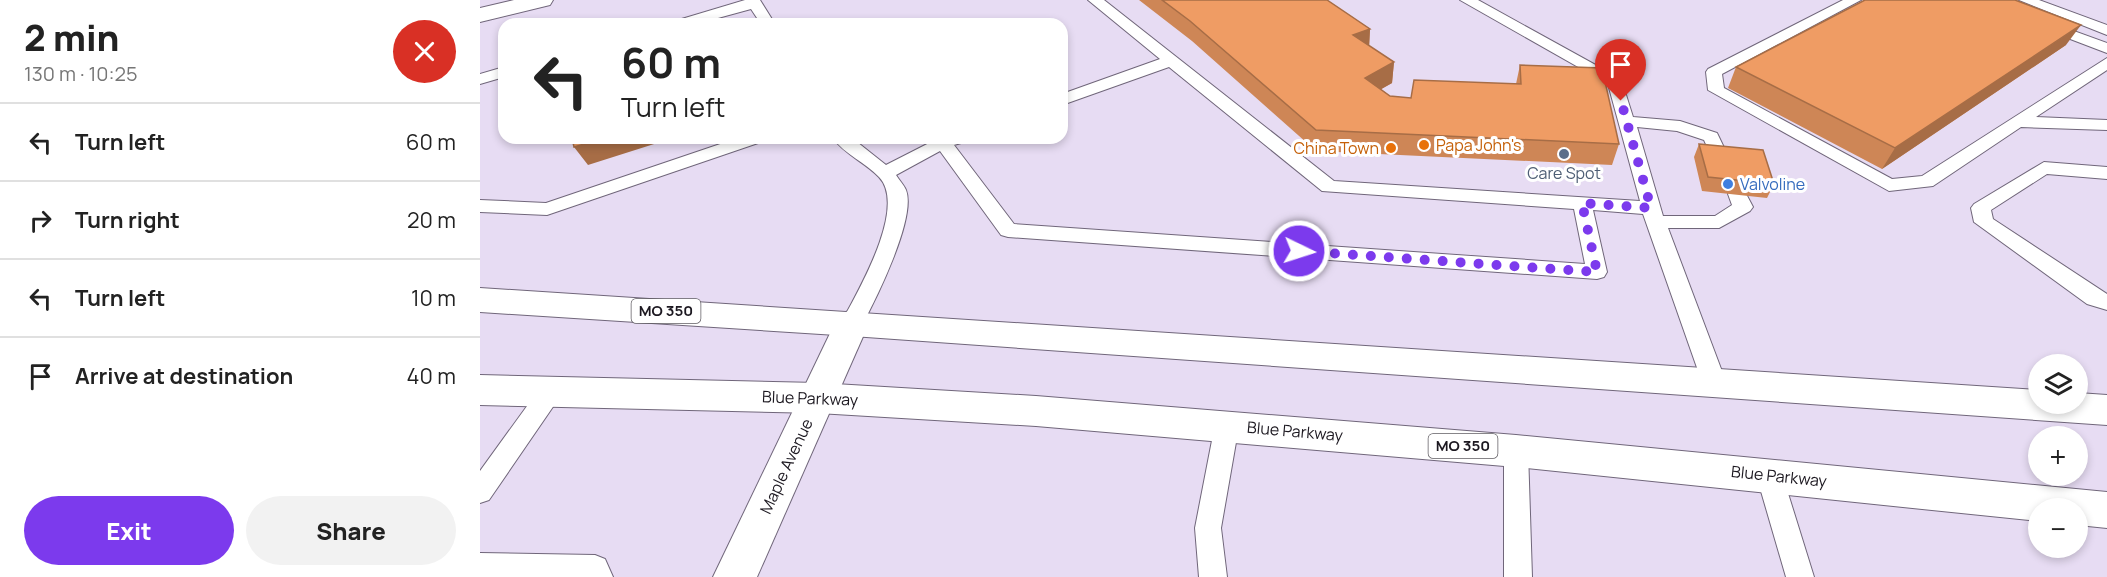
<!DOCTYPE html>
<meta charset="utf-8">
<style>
body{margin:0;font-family:Manrope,sans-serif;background:#f2f2f2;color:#222;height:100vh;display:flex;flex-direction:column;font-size:22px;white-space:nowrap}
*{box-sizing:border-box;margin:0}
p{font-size:20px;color:#767676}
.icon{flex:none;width:33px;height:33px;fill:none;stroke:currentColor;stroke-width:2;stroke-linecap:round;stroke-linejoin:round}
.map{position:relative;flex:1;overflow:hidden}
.details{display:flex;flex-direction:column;background:#fff;width:480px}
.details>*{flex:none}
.top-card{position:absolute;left:18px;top:18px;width:570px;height:126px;border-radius:18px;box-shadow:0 3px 9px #0003;background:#fff;color:#222;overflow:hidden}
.tools{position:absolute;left:1548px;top:354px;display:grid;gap:12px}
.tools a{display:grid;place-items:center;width:60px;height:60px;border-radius:50%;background:#fff;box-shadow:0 3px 9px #0003;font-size:30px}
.pin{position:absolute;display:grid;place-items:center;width:51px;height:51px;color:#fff;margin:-62px -26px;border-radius:50% 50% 50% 0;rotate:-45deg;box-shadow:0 0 6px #0007}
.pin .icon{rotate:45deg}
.me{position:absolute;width:66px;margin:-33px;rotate:94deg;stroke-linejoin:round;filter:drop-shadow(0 0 4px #0008)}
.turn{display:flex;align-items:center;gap:21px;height:126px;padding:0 24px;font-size:27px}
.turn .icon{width:78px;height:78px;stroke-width:2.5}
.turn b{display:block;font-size:42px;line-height:51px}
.round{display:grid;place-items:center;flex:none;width:63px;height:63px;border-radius:32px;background:#f2f2f2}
.head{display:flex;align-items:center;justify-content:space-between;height:102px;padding:0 24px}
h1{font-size:36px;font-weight:800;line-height:45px}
.action{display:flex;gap:12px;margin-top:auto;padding:12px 24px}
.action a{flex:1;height:69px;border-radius:36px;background:#7c3aed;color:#fff;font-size:24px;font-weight:800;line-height:69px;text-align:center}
.action a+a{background:#f2f2f2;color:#222}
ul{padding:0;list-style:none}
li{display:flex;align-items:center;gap:18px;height:78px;padding:0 24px;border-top:2px solid #e0e0e0}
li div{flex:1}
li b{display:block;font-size:22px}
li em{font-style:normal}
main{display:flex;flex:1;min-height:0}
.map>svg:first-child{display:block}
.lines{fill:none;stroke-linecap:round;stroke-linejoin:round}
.lane-casing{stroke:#70667a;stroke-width:2}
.street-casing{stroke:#70667a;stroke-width:2}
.secondary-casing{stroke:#70667a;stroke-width:2}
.highway-casing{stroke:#70667a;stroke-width:2}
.lane{fill:#fff;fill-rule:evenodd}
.street{fill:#fff;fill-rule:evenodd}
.secondary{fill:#fff;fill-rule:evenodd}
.highway{fill:#fff;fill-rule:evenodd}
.wall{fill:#ce8656}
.shaded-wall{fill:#a76d46}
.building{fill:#ef9c64;stroke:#a76d46;stroke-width:1.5}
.route{stroke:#7c3aed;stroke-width:10;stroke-dasharray:0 18}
.food-dot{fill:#e8710a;stroke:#fff;stroke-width:2}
.service-dot{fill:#5c6f8a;stroke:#fff;stroke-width:2}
.shop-dot{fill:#3f7fe0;stroke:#fff;stroke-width:2}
.labels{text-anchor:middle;stroke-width:6;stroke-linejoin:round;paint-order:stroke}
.shield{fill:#fff;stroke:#605d63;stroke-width:1.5}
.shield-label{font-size:15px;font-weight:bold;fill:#1c1820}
.food-label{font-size:16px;fill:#c56008;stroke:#fff;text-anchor:start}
.service-label{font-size:16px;fill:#4e5e75;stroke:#fff}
.shop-label{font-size:16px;fill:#366cbe;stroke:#fff;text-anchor:start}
.street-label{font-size:16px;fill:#1c1820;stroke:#fff}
</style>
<main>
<section class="details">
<div class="head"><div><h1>2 min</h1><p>130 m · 10:25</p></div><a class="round" style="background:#d93025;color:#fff"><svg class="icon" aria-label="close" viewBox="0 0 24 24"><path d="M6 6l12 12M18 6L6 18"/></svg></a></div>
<ul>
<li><svg class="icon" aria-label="left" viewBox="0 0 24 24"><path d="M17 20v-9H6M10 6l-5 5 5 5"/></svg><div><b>Turn left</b></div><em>60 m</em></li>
<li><svg class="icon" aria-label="right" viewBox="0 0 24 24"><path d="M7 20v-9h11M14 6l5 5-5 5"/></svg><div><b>Turn right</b></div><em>20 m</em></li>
<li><svg class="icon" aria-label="left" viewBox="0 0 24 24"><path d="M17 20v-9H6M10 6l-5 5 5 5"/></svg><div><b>Turn left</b></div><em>10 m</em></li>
<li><svg class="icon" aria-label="arrive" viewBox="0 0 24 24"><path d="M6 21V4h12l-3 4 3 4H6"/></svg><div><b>Arrive at destination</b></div><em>40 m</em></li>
</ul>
<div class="action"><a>Exit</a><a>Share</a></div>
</section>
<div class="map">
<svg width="1627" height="577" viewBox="0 0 1627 577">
<rect width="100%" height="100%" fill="#e7dcf3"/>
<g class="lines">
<!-- lane casing -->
<g class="lane-casing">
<path id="lane" d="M265 0H280L295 24H281L271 9 216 24H193L195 21Z
M608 0H624L854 181 1160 201 1128 84 980 0H998L1141 79 1153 117 1200 121 1237 133 1250 160 1241 166 1235 164 1224 140 1197 131 1157 127 1183 216H1235L1252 205 1248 194 1250 190H1264L1273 207 1270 211 1239 228H1188L1246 382 1242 388 1234 391 1226 388 1222 382 1163 214 1113 210 1127 272 1124 277 1117 279 528 237 521 235 460 151 416 175C419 180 424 185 426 190 437 218 394 303 380 329L372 331 364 329 361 323C377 293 428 207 399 177 385 162 365 155 353 138H372L406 165 457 139 483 138 481 143 474 145 534 224 1105 264 1094 209 842 191 689 67 582 105V94L680 59Z
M1363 0H1381L1242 74 1244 88 1412 179 1442 176 1627 58V70L1556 117 1627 120V130L1541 127 1453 186 1409 191 1228 90 1226 72 1228 69Z
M1539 0H1559L1627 25V35Z
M1569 22 1627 43V53L1564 29 1562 26Z
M24 67V77L0 84V74Z
M258 138H284L281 142 67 215 0 212V200L66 203Z
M1564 162 1627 167V179L1567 174 1511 210 1513 219 1627 294V310L1607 304 1494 222 1491 208 1494 204Z
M71 382 79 384 83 391 79 398 9 500 0 503V471L63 384Z
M747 415 756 418 759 425 741 528 747 577H719L715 528 735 425 738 418Z
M1036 441 1045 444 1048 451 1052 577H1024V451L1027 444Z
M1289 463 1298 466 1302 474 1334 577H1306L1276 474 1280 466Z
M0 553 115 555 125 559 133 577H0Z"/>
</g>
<!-- street casing -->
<g class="street-casing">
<path id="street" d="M372 310 384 314 389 323 277 577H233L355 323 360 314Z"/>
</g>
<!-- secondary casing -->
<g class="secondary-casing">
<path id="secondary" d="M34 0H73L70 5 0 22V8Z"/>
</g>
<!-- highway casing -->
<g class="highway-casing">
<path id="highway" d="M0 288 1558 390V404H1598V393L1627 395V425L372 336 0 312Z
M0 375 338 383 556 396 1036 435 1627 492V528L1598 525V508H1558V521L1036 467 556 426 338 413 0 405Z"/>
</g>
<!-- lane -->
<use href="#lane" class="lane"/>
<!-- street -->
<use href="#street" class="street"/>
<!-- secondary -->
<use href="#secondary" class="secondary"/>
<!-- highway -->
<use href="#highway" class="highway"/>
</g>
<!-- wall -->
<path class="wall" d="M659 0H847L890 29 889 46 914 62 912 83 901 89 910 96 931 98 1036 84 1040 65 1139 144 1132 165 836 151 712 41Z
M1586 45 1402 169 1248 88 1256 67Z
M1219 144 1294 184 1287 198 1222 191 1214 157Z"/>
<!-- shaded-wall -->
<path class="shaded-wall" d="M1601 25 1586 45 1402 169 1415 148Z
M890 29 889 49 873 35Z
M914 62 912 83 884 99 885 78Z
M124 138H193L108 165 94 147Z"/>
<!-- building -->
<path class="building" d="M682 0H847L890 29 873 35 914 62 885 78 910 96 931 98 934 80 1041 84 1040 65 1122 68 1139 144 836 130 710 21Z
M1385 0H1535L1601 25 1415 148 1256 67Z
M92 138H124L94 147Z
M1219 144 1283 150 1294 184 1228 177Z"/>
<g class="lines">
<!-- route -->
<path class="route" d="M819 251 1117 272 1102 203 1171 208 1141 101"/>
</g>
<!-- markers -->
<g class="food-dot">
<circle cx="944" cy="145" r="6"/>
<circle cx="911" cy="148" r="6"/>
</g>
<circle class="service-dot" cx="1084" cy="154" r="6"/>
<circle class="shop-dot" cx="1248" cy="184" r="6"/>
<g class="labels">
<!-- shield labels -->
<g class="shield">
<rect x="151.5" y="299" width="69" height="24" rx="4.5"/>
<rect x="948.5" y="434" width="69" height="24" rx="4.5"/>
</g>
<g class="shield-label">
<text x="186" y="316">MO 350</text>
<text x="983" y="451">MO 350</text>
</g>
<!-- food labels -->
<g class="food-label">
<text x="956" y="151">Papa John's</text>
<text x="899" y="154" text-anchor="end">China Town</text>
</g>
<!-- service labels -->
<g class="service-label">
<text x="1084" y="179">Care Spot</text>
</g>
<!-- shop labels -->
<g class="shop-label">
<text x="1260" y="190">Valvoline</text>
</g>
<!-- street labels -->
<g class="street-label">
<text transform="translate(330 398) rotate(2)" y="6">Blue Parkway</text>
<text transform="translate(815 431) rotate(5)" y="6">Blue Parkway</text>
<text transform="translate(306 466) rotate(-65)" y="6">Maple Avenue</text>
<text transform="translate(1299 476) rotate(6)" y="6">Blue Parkway</text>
</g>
</g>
</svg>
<div class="tools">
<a><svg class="icon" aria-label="layers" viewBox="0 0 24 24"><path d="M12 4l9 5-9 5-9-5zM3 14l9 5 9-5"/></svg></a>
<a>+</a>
<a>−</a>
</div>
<div class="pin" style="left:1141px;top:101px;background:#d93025"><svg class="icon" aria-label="arrive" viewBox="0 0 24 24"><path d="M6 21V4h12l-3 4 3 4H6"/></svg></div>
<svg class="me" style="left:819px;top:251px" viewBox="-20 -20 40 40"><circle r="17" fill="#7c3aed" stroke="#fff" stroke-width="3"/><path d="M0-11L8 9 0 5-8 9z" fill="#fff"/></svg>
<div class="top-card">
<div class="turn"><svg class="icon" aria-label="left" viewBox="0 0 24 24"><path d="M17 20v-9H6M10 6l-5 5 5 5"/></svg><div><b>60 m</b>Turn left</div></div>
</div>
</div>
</main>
